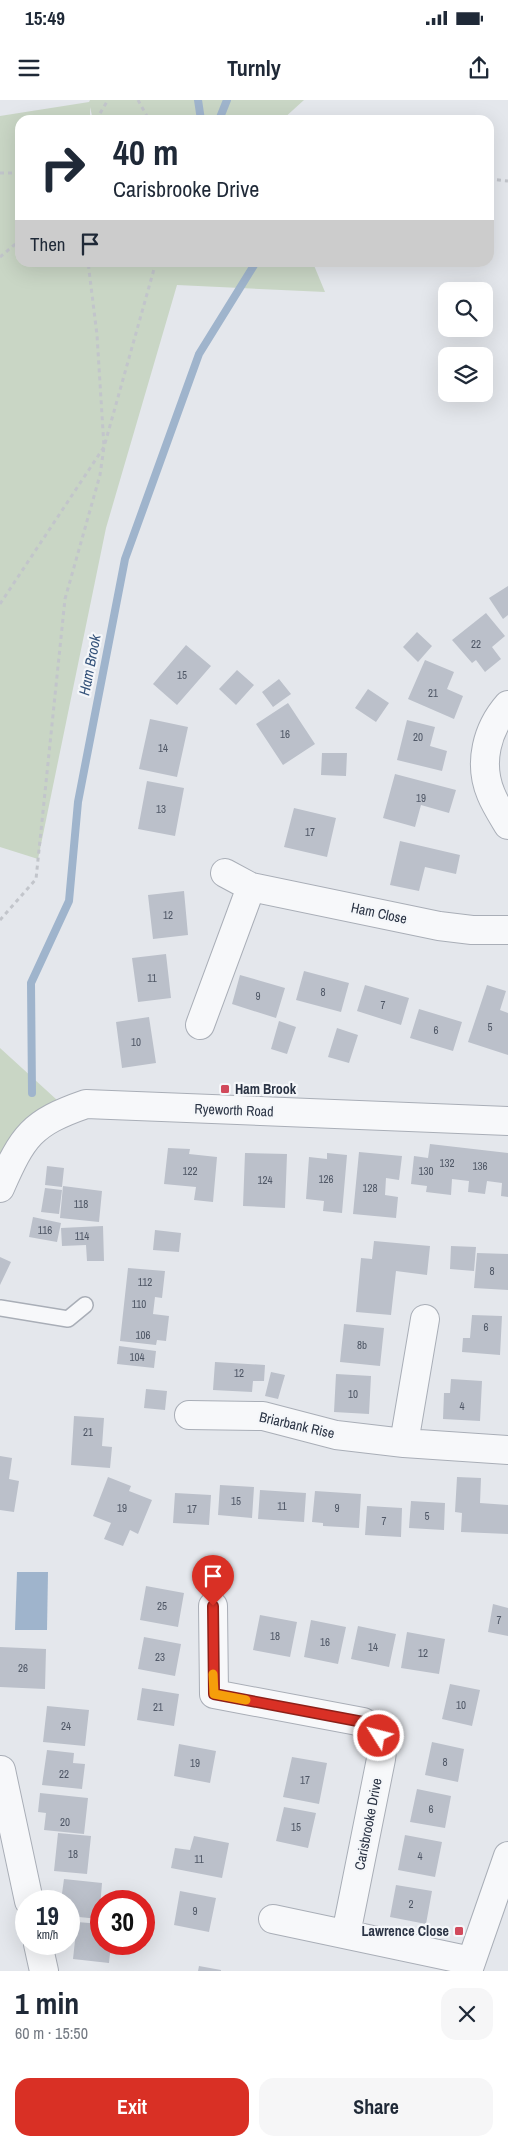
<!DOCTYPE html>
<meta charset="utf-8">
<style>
body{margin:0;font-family:"Archivo Narrow",sans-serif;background:#f6f6f7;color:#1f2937;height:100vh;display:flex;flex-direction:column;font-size:19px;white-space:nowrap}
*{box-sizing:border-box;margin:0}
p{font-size:16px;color:#747a83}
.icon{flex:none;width:28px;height:28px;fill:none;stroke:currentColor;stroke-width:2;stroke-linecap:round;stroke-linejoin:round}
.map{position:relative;height:1871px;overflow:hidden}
.side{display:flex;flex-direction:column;background:#fff;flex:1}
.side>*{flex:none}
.hud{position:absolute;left:15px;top:15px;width:479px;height:152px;border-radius:15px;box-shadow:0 5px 20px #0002;background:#fff;color:#1f2937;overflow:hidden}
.buttons{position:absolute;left:438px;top:182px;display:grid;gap:10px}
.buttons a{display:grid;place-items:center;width:55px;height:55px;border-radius:10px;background:#fff;box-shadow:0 5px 20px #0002;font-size:25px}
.speed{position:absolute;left:15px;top:1790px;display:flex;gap:10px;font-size:25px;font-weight:700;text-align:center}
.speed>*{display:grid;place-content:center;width:65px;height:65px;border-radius:50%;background:#fff;box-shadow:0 5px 20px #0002;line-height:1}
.speed small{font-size:12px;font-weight:400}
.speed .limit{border:8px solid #d22;background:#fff;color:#111}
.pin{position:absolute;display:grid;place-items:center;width:42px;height:42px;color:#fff;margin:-51px -21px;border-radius:50% 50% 50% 0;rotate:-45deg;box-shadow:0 0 5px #0007}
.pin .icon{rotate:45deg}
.me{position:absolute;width:55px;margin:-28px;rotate:306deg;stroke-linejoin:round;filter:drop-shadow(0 0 4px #0008)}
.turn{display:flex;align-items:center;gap:18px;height:105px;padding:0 15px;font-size:22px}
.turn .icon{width:65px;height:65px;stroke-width:2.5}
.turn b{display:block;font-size:35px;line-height:42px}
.then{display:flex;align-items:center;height:48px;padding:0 15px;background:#0003;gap:10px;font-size:19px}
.round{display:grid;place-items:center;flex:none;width:52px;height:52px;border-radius:15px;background:#f6f6f7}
.overview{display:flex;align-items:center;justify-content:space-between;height:85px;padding:0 15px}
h1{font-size:30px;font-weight:700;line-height:38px}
.button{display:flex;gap:10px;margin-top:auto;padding:10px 15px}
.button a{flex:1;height:58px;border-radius:15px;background:#d93025;color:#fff;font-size:20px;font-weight:700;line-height:58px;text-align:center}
.button a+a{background:#f6f6f7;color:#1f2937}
.status{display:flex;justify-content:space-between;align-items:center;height:35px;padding:0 25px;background:#fff;direction:ltr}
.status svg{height:14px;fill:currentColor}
header{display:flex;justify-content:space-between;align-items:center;height:65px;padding:0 15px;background:#fff;font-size:22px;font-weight:700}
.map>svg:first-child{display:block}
.green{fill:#c9d6c5}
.water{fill:#9fb4cc}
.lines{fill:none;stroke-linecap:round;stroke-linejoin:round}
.stream{stroke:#9fb4cc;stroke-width:8}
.building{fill:#bbc0ca}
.service-casing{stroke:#a9aeb7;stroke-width:18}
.minor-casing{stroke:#a9aeb7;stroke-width:30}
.tertiary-casing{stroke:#a9aeb7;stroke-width:30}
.path{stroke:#c2c5cb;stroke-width:3;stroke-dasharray:4 4;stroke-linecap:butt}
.service{stroke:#f7f8fa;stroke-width:15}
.minor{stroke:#f7f8fa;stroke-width:28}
.tertiary{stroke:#f7f8fa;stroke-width:28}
.route-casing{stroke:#8d1f18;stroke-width:12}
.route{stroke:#d93025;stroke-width:9}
.slow{stroke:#f59e0b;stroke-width:9}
.poi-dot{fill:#d1495b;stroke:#f4f6f9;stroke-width:2}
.labels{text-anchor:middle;stroke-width:4.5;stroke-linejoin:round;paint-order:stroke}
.number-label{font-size:11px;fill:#4f5766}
.street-label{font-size:14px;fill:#2b3445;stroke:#f4f6f9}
.poi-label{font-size:14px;font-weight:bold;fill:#2b3445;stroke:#f4f6f9;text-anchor:start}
.water-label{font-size:15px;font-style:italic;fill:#34527a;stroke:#f4f6f9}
</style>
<div class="status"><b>15:49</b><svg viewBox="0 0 49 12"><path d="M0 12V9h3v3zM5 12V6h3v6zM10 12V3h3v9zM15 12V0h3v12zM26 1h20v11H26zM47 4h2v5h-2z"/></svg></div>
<header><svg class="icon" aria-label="menu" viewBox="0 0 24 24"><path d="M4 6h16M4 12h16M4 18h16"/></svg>Turnly<svg class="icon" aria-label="share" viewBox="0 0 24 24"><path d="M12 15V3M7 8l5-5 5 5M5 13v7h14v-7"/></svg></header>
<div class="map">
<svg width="508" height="1871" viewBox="0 0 508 1871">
<rect width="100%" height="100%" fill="#e4e7ec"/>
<!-- green -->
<path class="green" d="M90 0H304L282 20H93L90 7V20H20V162L313 163 325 192 177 185 106 428 38 759 0 747V16L89 2Z
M0 948 68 1010 0 1088Z"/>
<!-- water -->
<path class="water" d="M17 1472H48L47 1530H15Z"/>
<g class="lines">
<!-- stream -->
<path class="stream" d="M198 0 201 20
M219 20 227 0
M32 993 31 883 69 801 78 702 125 459 199 254 256 162"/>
</g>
<!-- building -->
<path class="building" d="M508 486V515L503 519 489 498Z
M486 513 505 536 492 547 501 559 485 572 476 560 472 563 452 540Z
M417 532 432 546 418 562 403 547Z
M186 545 211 566 177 605 153 584Z
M425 560 454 572 447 589 463 596 454 619 408 599Z
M237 570 254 585 236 605 219 589Z
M279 579 291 594 273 607 262 592Z
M368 589 389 603 376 622 355 608Z
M288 603 315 644 283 665 256 624Z
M150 619 188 627 177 677 139 669Z
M407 620 435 627 430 646 447 651 442 671 397 660Z
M322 653H347L346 676 321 675Z
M395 674 456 690 449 713 421 705 415 727 383 718Z
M147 681 184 688 175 736 138 729Z
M294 708 336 718 327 757 284 747Z
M400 741 460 755 456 774 425 767 419 791 390 785Z
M184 791 188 835 153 839 148 795Z
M166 854 171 898 138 902 132 858Z
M304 871 349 883 341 912 296 900Z
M240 875 285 888 276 918 232 904Z
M365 885 409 898 401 925 357 911Z
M487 885 506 891 500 910 508 913V955L468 942Z
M419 909 462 922 453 951 410 938Z
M149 917 156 963 122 968 116 922Z
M279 921 296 927 287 954 271 949Z
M337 928 358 935 349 963 328 957Z
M430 1044 508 1053V1097L501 1096 502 1083 487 1081 485 1094 468 1092 469 1081 452 1079 451 1095 426 1092 427 1086 411 1084 414 1056 428 1058Z
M168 1048 190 1049 189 1054 217 1057 213 1102 194 1100 196 1087 164 1084Z
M359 1052 402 1056 399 1080 386 1078 385 1095 398 1097 396 1118 353 1114Z
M245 1053 287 1054 285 1108 243 1106Z
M327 1053 347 1055 342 1113 323 1111 324 1101 306 1099 309 1057 327 1059Z
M47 1066 64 1068 62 1087 45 1085Z
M63 1086 102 1091 99 1122 60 1118Z
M45 1088 62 1090 59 1114 41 1112Z
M33 1117 61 1123 57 1142 29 1137Z
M103 1126 104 1161H87L86 1145 62 1146 61 1128Z
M155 1130 181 1133 179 1152 153 1150Z
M374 1141 430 1146 427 1175 396 1171 391 1215 356 1212 361 1158 372 1159Z
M451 1146 476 1147 474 1171 450 1169Z
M477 1153 508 1154V1190L474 1188Z
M0 1157 11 1162 0 1185Z
M128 1168 165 1171 162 1198 155 1197 153 1214 169 1216 166 1241 157 1240 156 1245 120 1241Z
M472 1215 502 1216 500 1255 462 1252 463 1238H470Z
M344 1224 384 1228 380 1266 340 1262Z
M119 1246 156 1251 154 1268 117 1264Z
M215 1262 265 1265 264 1281H253L252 1292 213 1290Z
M271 1272 285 1275 278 1299 265 1296Z
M336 1274 371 1276 369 1314 334 1312Z
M451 1279 482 1281 480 1321 443 1319 444 1293H450Z
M146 1289 167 1291 165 1310 144 1308Z
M74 1316 104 1318 102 1346 112 1347 110 1368 71 1365Z
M0 1356 12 1358 9 1379 19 1381 14 1412 0 1410Z
M108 1377 131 1386 129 1391 152 1400 138 1434 130 1430 123 1446 104 1439 111 1423 93 1416Z
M457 1377 481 1378 480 1403 508 1405V1434L461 1432 462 1413 455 1412Z
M220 1385 254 1387 252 1418 218 1415Z
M260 1390 306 1393 304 1422 258 1419Z
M315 1391 361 1394 359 1428 323 1426V1423L312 1422Z
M175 1393 211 1395 209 1425 173 1423Z
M411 1401 445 1403 444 1430 409 1428Z
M367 1406 402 1408 401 1437 365 1435Z
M146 1486 184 1493 178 1527 140 1520Z
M493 1504 508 1508V1536L488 1532Z
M260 1515 297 1522 290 1557 253 1550Z
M311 1520 346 1527 338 1564 304 1557Z
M358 1526 396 1534 389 1567 351 1559Z
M407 1532 445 1539 439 1574 401 1568Z
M144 1537 181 1544 175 1576 138 1569Z
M0 1547 46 1549 45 1589 0 1587Z
M450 1584 480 1590 472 1626 442 1619Z
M142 1588 179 1594 174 1626 137 1620Z
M47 1606 89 1610 85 1646 43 1642Z
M432 1642 464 1649 458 1682 425 1675Z
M179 1644 216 1651 210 1683 174 1676Z
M47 1650 74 1653 73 1663 85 1664 82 1689 42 1685Z
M292 1657 327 1663 319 1704 283 1697Z
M417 1689 451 1696 445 1728 410 1722Z
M40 1693 88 1698 84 1734 44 1730 46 1713 38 1712Z
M284 1707 316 1713 308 1748 276 1741Z
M58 1733 91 1736 87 1774 54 1771Z
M405 1735 442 1742 435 1777 398 1770Z
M194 1736 229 1743 222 1778 171 1768 175 1748 190 1750Z
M64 1779 102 1783 99 1819 69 1816V1801H61Z
M396 1785 432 1791 426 1824 390 1817Z
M180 1791 216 1798 209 1832 174 1825Z
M77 1822 101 1824V1844H111L109 1863 73 1859Z
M199 1866 221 1870V1871H198Z"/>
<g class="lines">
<!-- service casing -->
<g class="service-casing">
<path id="service" d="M0 1208 68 1219 85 1205"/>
</g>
<!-- minor casing -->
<g class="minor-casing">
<path id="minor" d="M508 605C487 629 478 663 491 694 495 704 502 715 508 725
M225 773 251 787 439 826 472 830H508
M200 925 251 787
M189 1315 263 1316 336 1335 404 1343 508 1350
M404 1343 425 1219
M213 1506 214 1594 363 1622C379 1630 384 1642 381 1659L346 1834
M1 1670 29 1801
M273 1819 471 1861
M38 1844 44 1871"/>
</g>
<!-- tertiary casing -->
<g class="tertiary-casing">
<path id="tertiary" d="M0 1088C23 1036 31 1023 86 1004L508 1021
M468 1871 508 1756"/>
</g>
<!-- path -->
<path class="path" d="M138 0 149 20
M96 20 108 0
M0 73H20
M489 79 508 81
M0 157 20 140
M0 504 104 347 156 162
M0 820 36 779 65 499 100 375 104 347 97 235 88 162"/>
<!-- service -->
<use href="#service" class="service"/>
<!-- minor -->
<use href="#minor" class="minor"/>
<!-- tertiary -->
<use href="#tertiary" class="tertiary"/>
</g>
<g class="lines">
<!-- route casing -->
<g class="route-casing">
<path id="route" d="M213 1506 214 1594 363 1622 379 1636"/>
</g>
<!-- route -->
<use href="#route" class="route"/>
<!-- slow -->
<path class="slow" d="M213 1574 214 1594 246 1600"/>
</g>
<!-- markers -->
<g class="poi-dot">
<rect x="220" y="984" width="10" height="10" rx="2.5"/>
<rect x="454" y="1826" width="10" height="10" rx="2.5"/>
</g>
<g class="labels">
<!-- number labels -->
<g class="number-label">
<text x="476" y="548">22</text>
<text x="182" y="579">15</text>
<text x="433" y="597">21</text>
<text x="285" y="638">16</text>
<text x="418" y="641">20</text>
<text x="163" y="652">14</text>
<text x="421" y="702">19</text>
<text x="161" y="713">13</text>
<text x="310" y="736">17</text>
<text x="168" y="819">12</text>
<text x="152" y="882">11</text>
<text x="323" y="896">8</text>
<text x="258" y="900">9</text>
<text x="383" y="909">7</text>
<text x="490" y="931">5</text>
<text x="436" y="934">6</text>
<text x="136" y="946">10</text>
<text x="447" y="1067">132</text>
<text x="480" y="1070">136</text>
<text x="190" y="1075">122</text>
<text x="426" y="1075">130</text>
<text x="326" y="1083">126</text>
<text x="265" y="1084">124</text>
<text x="370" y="1092">128</text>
<text x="81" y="1108">118</text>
<text x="45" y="1134">116</text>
<text x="82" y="1140">114</text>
<text x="492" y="1175">8</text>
<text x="145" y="1186">112</text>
<text x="139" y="1208">110</text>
<text x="486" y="1231">6</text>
<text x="143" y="1239">106</text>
<text x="362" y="1249">8b</text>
<text x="137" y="1261">104</text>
<text x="239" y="1277">12</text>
<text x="353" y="1298">10</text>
<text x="462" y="1310">4</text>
<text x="88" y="1336">21</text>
<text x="236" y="1405">15</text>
<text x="282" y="1410">11</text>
<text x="122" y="1412">19</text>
<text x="337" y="1412">9</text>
<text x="192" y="1413">17</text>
<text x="427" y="1420">5</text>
<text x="384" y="1425">7</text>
<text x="162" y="1510">25</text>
<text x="499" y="1524">7</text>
<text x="275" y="1540">18</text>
<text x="325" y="1546">16</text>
<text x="373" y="1551">14</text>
<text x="423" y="1557">12</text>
<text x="160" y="1561">23</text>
<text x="23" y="1572">26</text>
<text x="461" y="1609">10</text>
<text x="158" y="1611">21</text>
<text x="66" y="1630">24</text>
<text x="445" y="1666">8</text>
<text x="195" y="1667">19</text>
<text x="64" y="1678">22</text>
<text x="305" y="1684">17</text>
<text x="431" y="1713">6</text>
<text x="65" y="1726">20</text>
<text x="296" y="1731">15</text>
<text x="73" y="1758">18</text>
<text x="420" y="1760">4</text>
<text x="199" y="1763">11</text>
<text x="411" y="1808">2</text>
<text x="195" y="1815">9</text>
</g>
<!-- street labels -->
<g class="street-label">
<text transform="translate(379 813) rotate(12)" y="5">Ham Close</text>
<text transform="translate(234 1010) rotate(2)" y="5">Ryeworth Road</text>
<text transform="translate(297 1325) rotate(13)" y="5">Briarbank Rise</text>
<text transform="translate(368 1724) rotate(-79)" y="5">Carisbrooke Drive</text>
</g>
<!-- poi labels -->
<g class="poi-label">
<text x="235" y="994">Ham Brook</text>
<text x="449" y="1836" text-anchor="end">Lawrence Close</text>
</g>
<!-- water labels -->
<g class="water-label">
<text transform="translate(90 565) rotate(-79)" y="5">Ham Brook</text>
</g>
</g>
</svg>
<div class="buttons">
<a><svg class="icon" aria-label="search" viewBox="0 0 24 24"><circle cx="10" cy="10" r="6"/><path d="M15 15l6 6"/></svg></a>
<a><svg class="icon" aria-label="layers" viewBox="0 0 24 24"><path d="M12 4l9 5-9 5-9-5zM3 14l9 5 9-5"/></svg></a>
</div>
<div class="speed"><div>19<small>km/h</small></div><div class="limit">30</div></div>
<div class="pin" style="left:213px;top:1506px;background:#d93025"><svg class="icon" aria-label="arrive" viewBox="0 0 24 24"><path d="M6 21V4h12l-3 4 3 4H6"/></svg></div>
<svg class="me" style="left:379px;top:1636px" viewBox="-20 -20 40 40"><circle r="17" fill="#d93025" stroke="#fff" stroke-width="3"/><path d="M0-11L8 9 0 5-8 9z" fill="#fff"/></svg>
<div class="hud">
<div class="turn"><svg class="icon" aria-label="right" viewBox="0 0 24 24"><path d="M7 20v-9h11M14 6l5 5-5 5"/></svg><div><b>40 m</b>Carisbrooke Drive</div></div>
<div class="then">Then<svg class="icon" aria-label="arrive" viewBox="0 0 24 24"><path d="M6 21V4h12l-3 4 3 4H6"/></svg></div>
</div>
</div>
<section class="side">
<div class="overview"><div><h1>1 min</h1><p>60 m · 15:50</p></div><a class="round"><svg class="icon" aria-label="close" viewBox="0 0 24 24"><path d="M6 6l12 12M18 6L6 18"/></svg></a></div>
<div class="button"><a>Exit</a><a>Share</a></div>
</section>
